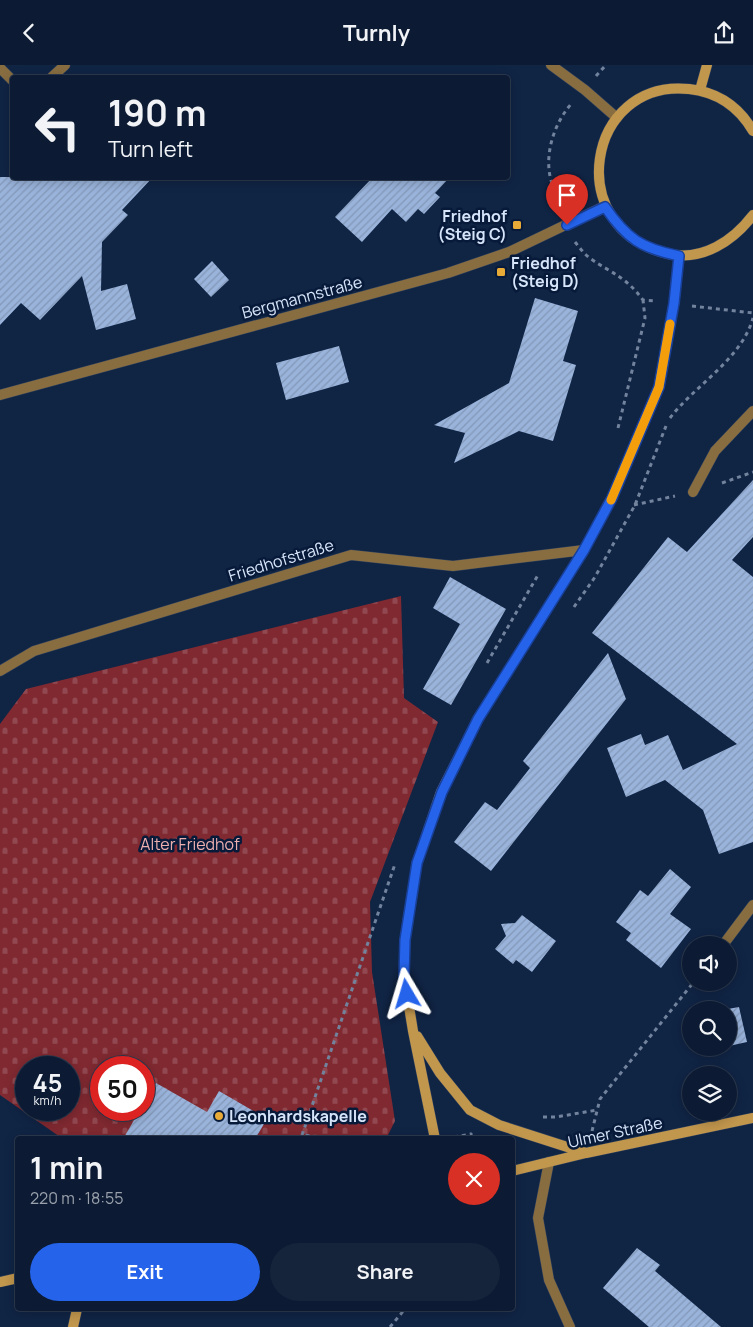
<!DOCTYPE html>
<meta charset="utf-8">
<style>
body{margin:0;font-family:Manrope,sans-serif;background:#15243b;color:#f1f3f6;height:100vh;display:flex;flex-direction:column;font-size:19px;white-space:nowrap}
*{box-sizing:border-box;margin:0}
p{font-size:16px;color:#9aa1ac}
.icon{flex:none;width:28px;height:28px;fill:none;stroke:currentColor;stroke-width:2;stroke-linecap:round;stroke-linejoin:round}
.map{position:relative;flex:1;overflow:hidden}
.side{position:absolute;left:15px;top:1071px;width:500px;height:175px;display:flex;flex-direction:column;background:#0c1b33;border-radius:5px;box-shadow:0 2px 12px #0003,0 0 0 1px #2c394e}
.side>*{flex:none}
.hud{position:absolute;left:10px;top:10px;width:500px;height:105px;border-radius:5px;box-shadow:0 2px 12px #0003,0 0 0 1px #2c394e;background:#0c1b33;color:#f1f3f6;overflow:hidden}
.controls{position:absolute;left:682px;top:871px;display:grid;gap:10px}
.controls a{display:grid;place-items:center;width:55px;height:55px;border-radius:50%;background:#0c1b33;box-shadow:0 2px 12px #0003,0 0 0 1px #2c394e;font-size:25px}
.speed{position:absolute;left:15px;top:991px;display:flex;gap:10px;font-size:25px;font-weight:700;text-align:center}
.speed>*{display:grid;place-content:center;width:65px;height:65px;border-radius:50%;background:#0c1b33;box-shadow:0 2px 12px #0003,0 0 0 1px #2c394e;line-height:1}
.speed small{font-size:12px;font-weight:400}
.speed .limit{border:8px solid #d22;background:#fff;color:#111}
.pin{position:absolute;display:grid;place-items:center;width:42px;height:42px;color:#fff;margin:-51px -21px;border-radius:50% 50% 50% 0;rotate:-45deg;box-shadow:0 0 5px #0007}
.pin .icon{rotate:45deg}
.me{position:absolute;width:55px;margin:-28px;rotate:353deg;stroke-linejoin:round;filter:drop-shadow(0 0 4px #0008)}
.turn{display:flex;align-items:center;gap:18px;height:105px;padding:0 15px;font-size:22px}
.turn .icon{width:65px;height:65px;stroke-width:2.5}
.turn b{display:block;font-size:35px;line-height:42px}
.round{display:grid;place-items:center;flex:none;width:52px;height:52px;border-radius:26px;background:#15243b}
.headline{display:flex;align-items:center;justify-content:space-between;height:85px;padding:0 15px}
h1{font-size:30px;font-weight:700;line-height:38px}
.cta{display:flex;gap:10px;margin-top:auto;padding:10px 15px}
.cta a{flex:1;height:58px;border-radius:30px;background:#2563eb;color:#fff;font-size:20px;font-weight:700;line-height:58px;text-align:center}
.cta a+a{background:#15243b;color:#f1f3f6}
header{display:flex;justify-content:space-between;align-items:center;height:65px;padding:0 15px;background:#0c1b33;font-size:22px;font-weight:700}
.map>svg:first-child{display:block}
.cemetery{fill:url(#cemetery-stones);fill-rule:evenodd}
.building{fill:url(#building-hatch)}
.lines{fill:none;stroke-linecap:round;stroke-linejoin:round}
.lane-casing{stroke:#2c3f5d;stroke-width:11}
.street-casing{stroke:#2c3f5d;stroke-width:11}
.secondary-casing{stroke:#2c3f5d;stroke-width:11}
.path{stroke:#72839d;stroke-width:3;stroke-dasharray:4 4;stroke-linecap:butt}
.lane{stroke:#886d41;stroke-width:10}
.street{stroke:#886d41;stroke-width:10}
.secondary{stroke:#c1964d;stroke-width:10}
.route-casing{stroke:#184099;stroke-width:12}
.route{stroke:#2563eb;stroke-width:9}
.slow{stroke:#f59e0b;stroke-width:9}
.poi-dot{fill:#e8ab37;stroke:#071a39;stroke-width:2}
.labels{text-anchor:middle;stroke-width:5;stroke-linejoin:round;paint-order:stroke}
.poi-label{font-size:16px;font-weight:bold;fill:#d7e5fa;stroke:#071a39;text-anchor:start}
.street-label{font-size:16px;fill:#d7e5fa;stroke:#071a39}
.park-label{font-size:16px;fill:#eeafaf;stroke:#071a39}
</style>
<header><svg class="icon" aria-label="back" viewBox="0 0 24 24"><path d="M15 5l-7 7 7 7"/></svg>Turnly<svg class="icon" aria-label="share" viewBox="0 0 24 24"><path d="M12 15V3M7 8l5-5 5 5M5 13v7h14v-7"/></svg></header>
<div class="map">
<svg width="753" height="1262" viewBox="0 0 753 1262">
<defs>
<pattern id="cemetery-stones" width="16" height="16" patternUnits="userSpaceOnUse" patternTransform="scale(1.25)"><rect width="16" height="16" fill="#802931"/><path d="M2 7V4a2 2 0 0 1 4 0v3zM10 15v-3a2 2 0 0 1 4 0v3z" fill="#914850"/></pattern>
<pattern id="building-hatch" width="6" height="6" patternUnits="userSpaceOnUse" patternTransform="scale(1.25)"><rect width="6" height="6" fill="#99b3db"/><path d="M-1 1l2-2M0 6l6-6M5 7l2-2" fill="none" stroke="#8398b7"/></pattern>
</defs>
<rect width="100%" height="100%" fill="#102444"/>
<!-- cemetery -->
<path class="cemetery" d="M401 531 404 633 438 657 370 837 372 907 395 1056 386 1074H63L0 1030V659L26 624ZM26 1002H69V1045H26ZM101 1002H144V1045H101Z"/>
<!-- building -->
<path class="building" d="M0 112H153L122 145 128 150 102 177 101 226 127 219 136 254 96 265 82 211 40 255 21 238 0 260Z
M373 112H450L435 128 440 132 424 149 418 144 406 157 392 144 362 177 335 152Z
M212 196 229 215 211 232 194 214Z
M535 233 578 246 563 296 576 300 553 376 519 366 454 398 465 368 434 360 509 318Z
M339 281 349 317 286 335 276 298Z
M753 415V472L732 495 753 512V777L719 789 703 745 665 715 626 732 607 683 641 669 645 680 668 670 683 705 737 679 592 568 668 472 687 487Z
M450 512 506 544 451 640 423 624 460 559 433 543Z
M608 588 626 634 491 806 454 777 485 737 497 745 530 703 523 696Z
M670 804 691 822 670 849 691 864 661 903 626 875 631 868 616 857 640 825 648 831Z
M522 850 556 876 532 907 516 895 513 899 495 884 506 871 501 859 515 858Z
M739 942 747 977 729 981V945H722Z
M156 1018 207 1047 219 1026 267 1054 255 1074H123L140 1045H144V1038Z
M637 1183 660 1200 655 1206 721 1262H649L603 1223Z"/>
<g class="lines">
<!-- lane casing -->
<g class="lane-casing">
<path id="lane" d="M0 3 12 15
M52 12 65 0
M549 1097 538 1153 549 1215 570 1262"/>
</g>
<!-- street casing -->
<g class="street-casing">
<path id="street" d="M551 0 585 25 617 53
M0 330 448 208 509 187 605 141
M693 427 715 386 753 346
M0 606 34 586 351 490 453 501 584 485
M723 880 753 840"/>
</g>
<!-- secondary casing -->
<g class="secondary-casing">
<path id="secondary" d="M700 25 707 0
M753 66C739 42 717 27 689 24 586 13 561 166 669 189 703 196 733 176 753 150
M417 971 440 1008 470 1045 499 1060 586 1088
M435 1074 413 966 404 911 405 875 417 798 441 727 478 654 584 485 612 433 659 322 674 238 679 191
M512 1106 586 1088 753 1053
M0 1217 18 1213
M73 1262 77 1244"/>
</g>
<!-- path -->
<path class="path" d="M596 11 606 0
M561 141C557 132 552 121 550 111 545 86 555 57 572 38
M575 177C580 183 585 190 591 194 613 209 626 212 643 235L656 236
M692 241 753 248
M670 353C695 320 741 295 753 253
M618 363 645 253 643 235
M722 418 753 407
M634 440 675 431
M574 542 595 512 635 440 666 361
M487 598 538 510
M543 1052H556L597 1045
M592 1066 600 1034 693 918
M302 1070 395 799
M454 1072 471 1069 472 1068
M300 1074 302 1070 343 1074
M390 1262 405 1244"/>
<!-- lane -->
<use href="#lane" class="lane"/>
<!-- street -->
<use href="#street" class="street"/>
<!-- secondary -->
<use href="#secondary" class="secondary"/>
</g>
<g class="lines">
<!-- route casing -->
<g class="route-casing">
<path id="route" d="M407 929 404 911 405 875 417 798 442 727 478 654 584 485 612 433 659 322 674 238 679 191C641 183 627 174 605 142L567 160"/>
</g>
<!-- route -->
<use href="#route" class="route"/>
<!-- slow -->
<path class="slow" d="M611 435 659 322 670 259"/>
</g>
<!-- markers -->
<g class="poi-dot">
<rect x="512" y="155" width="10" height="10" rx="2.5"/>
<rect x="496" y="202" width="10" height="10" rx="2.5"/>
<circle cx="219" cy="1051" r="5"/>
</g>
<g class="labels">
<!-- poi labels -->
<g class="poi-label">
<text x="507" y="157" text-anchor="end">Friedhof<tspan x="507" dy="18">(Steig C)</tspan></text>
<text x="511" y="204">Friedhof<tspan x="511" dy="18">(Steig D)</tspan></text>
<text x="229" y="1057">Leonhardskapelle</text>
</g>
<!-- street labels -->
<g class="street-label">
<text transform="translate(302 232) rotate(-15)" y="6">Bergmannstraße</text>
<text transform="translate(281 495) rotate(-17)" y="6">Friedhofstraße</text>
<text transform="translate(615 1067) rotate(-12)" y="6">Ulmer Straße</text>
</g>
<!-- park labels -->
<g class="park-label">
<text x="190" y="785">Alter Friedhof</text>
</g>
</g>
</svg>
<div class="controls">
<a><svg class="icon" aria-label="sound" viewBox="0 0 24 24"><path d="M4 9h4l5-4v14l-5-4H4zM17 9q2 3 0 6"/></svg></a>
<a><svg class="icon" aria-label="search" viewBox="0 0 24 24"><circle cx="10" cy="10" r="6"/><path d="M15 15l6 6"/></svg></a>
<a><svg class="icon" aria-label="layers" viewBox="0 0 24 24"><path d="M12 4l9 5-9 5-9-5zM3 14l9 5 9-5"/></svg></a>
</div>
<div class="speed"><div>45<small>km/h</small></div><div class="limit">50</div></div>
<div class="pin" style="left:567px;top:160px;background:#d93025"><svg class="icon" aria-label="arrive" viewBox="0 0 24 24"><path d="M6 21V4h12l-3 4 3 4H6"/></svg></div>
<svg class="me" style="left:407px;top:929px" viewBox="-20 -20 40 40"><path d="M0-17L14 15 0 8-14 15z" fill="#2563eb" stroke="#fff" stroke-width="4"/></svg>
<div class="hud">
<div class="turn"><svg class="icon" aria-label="left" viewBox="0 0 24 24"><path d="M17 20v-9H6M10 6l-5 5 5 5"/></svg><div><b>190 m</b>Turn left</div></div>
</div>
<section class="side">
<div class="headline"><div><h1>1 min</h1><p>220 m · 18:55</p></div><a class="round" style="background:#d93025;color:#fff"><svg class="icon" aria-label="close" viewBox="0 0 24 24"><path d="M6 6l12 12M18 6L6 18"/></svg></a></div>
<div class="cta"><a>Exit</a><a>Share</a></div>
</section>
</div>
